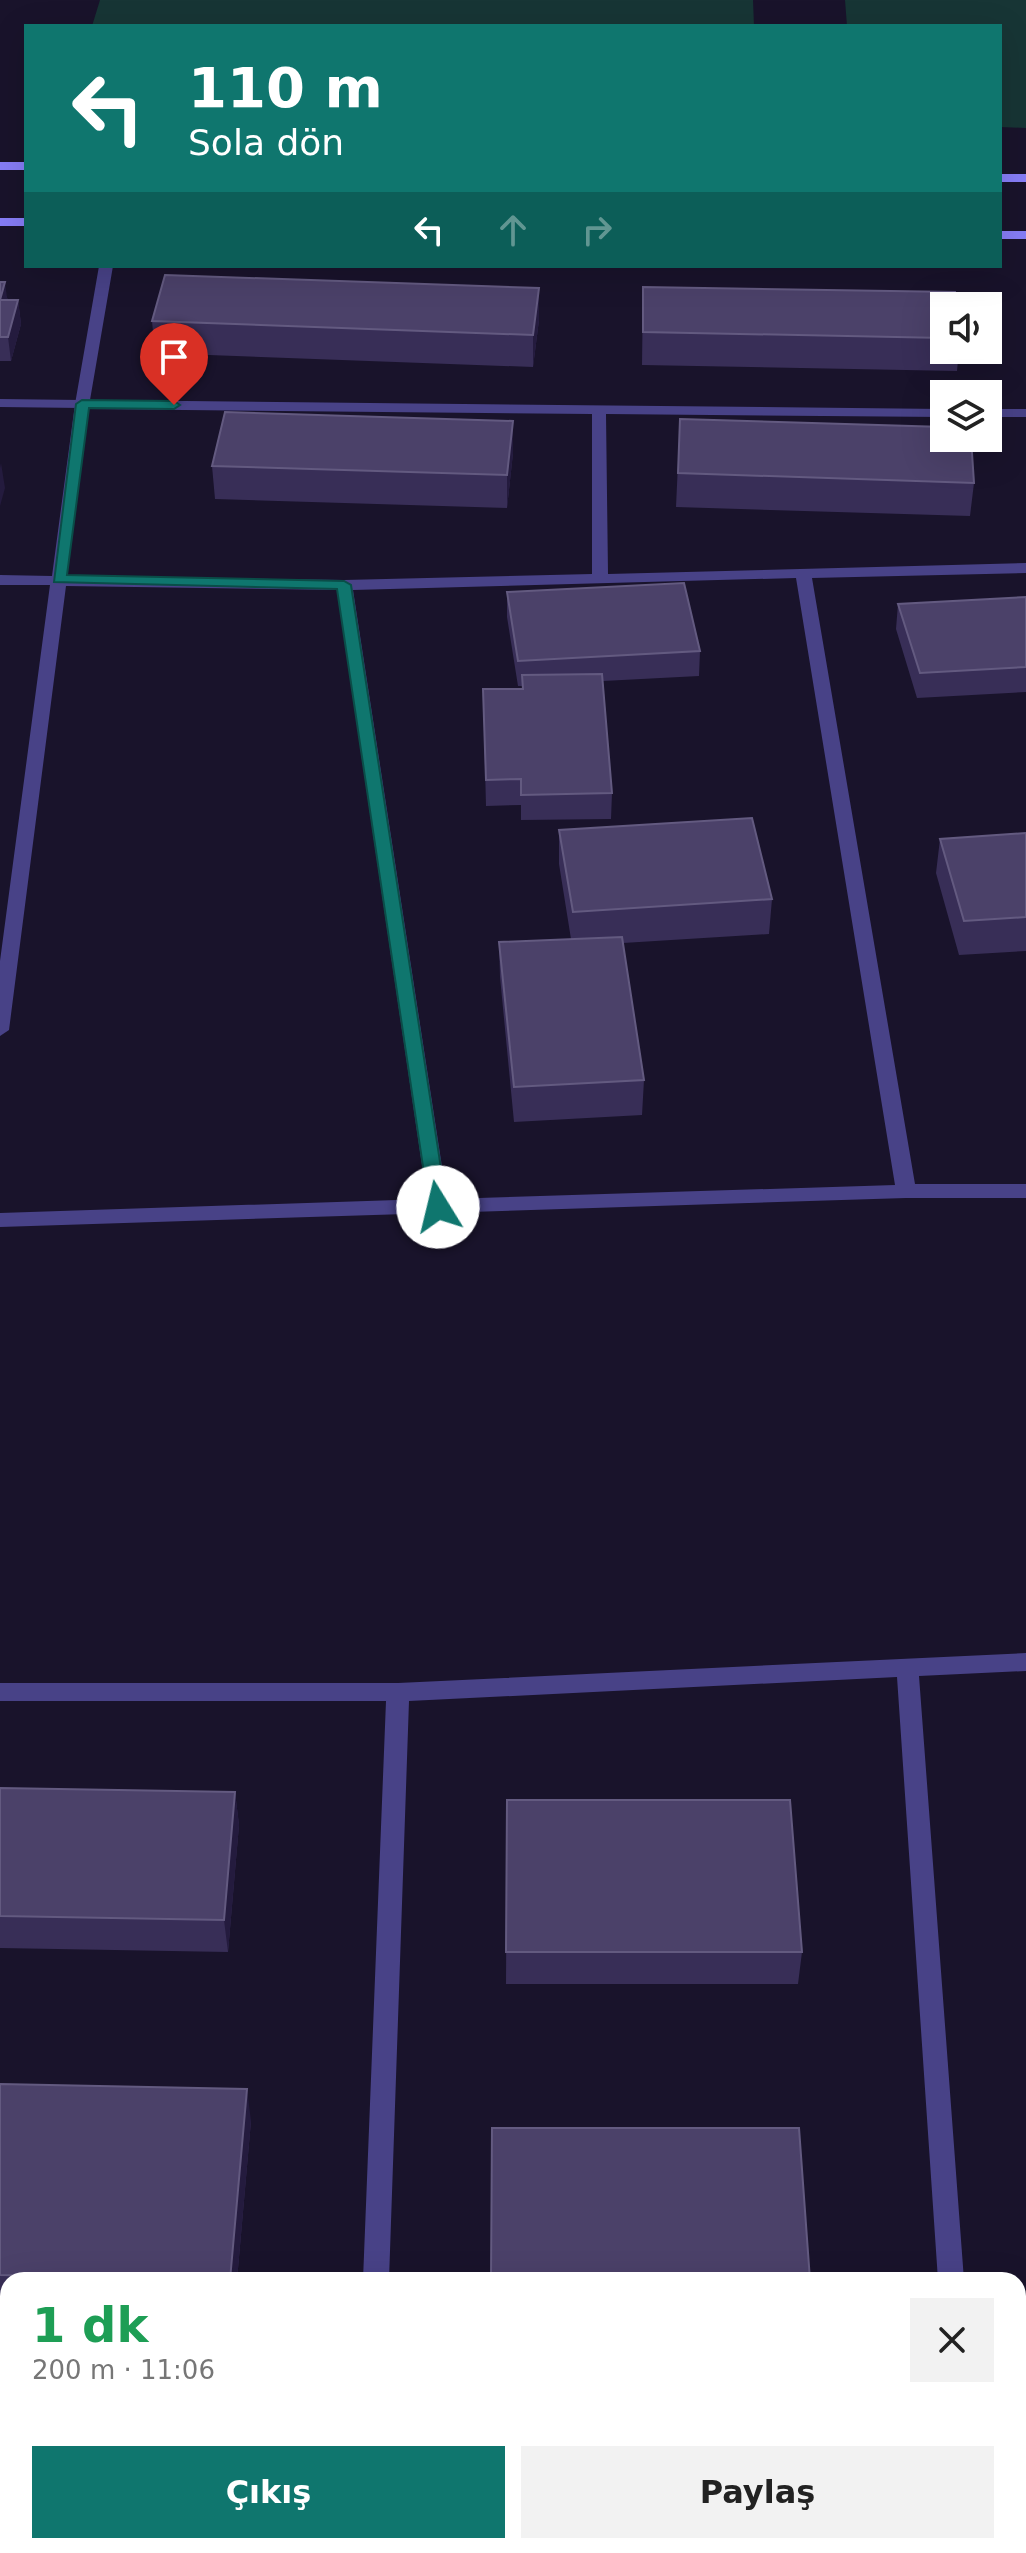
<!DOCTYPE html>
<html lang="tr">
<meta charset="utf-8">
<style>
body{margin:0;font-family:"DejaVu Sans",sans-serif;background:#f2f2f2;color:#222;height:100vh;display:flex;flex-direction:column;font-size:30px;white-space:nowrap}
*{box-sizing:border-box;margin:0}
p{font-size:26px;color:#767676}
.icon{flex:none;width:44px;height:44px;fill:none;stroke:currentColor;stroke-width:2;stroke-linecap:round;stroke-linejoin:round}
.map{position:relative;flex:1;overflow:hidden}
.drawer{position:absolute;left:0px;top:2272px;width:1026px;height:282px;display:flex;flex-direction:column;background:#fff;border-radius:24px 24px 0 0;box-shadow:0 8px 32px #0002}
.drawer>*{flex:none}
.guide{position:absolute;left:24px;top:24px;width:978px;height:244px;border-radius:0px;box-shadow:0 8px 32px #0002;background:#0f766e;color:#fff;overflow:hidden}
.buttons{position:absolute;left:930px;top:292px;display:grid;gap:16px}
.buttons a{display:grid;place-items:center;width:72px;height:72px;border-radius:0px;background:#fff;box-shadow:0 8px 32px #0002;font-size:40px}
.pin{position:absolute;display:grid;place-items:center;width:68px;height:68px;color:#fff;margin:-82px -34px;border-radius:50% 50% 50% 0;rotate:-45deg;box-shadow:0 0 8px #0007}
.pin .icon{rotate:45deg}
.me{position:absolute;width:88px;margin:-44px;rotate:351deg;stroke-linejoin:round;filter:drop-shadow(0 0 6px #0008)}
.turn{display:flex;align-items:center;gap:28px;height:168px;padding:0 32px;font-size:36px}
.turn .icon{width:104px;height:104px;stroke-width:2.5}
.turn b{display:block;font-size:56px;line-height:68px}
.lanes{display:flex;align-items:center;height:76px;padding:0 32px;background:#0003;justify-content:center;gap:40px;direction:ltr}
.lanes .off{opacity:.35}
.round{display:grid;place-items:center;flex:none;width:84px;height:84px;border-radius:0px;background:#f2f2f2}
.head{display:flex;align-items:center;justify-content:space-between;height:136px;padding:0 32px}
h1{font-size:48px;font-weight:800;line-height:60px;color:#1e9e55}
.cta{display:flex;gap:16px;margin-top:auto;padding:16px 32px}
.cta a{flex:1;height:92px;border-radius:0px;background:#0f766e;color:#fff;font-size:32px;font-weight:800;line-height:92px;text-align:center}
.cta a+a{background:#f2f2f2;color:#222}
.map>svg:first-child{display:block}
.green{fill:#173535}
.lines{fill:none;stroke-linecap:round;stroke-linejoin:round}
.service{fill:#484287;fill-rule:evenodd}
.minor{fill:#484287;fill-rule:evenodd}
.secondary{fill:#867df6;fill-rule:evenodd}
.wall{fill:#382e57}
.shaded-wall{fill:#241b3e}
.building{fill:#4b4169;stroke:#635a80;stroke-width:2}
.route{fill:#0f766e;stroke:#0a4d48;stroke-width:2}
</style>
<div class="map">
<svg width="1026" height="2553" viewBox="0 0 1026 2553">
<rect width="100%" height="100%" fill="#19132b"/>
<!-- green -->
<path class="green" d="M100 0H753L754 26H92Z
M845 0H1026V128L1000 127V26H847Z"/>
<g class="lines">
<!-- service -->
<path class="service" d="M0 399 82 400 89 404 82 408 0 407Z"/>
<!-- minor -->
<path class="minor" d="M99 266H113L90 400 944 409V417L606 414 608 574 1026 563V573L812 578 915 1184H1026V1198H906L0 1227V1213L427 1199 337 590 66 586 9 1030 0 1036V961L50 585H0V575L52 576 75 404ZM89 409 592 414V574L344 580 67 576ZM796 578 895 1185 447 1199 353 590Z
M988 409H1026V417H988Z
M1026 1653V1671L919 1676 964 2280H938L897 1677 409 1701 389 2280H363L386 1701H0V1683H398Z
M1018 2517H1026V2545H1018Z
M0 2533H8V2546H550L547 2553H0Z"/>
<!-- secondary -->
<path class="secondary" d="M0 162H26V170H0Z
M1000 174H1026V182H1000Z
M0 218H26V226H0Z
M1000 231H1026V239H1000Z"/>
</g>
<!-- wall -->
<path class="wall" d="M0 282 8 300H18L21 324 11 361H0Z
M643 287 944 306V350H959L957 371 642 365Z
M539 320 533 367 155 353 152 321Z
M680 419 974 483 970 516 676 507Z
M513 453 507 508 215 499 212 466Z
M507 592 700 651 699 676 603 681 612 793 611 819 521 820V805L486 806 483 689H522V686H518L507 617Z
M1026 597V692L917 698 896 629 898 604Z
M559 830 772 899 769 934 623 943 644 1080 642 1115 514 1122 500 977 499 942 571 939 559 864Z
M1026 833V951L959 955 936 873 940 839Z
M0 1788 235 1792 239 1825 228 1952 0 1948Z
M507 1800 802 1952 798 1984H506Z
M0 2084 251 2121 237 2280H8V2306L0 2305Z"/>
<!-- shaded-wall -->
<path class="shaded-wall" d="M5 282 8 306 0 300Z
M539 288V320L533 367V335Z
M18 300 21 324 11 361 8 337Z
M513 421V453L507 508V475Z
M1 463 5 488 0 506V468Z
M235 1792 239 1825 228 1952 224 1920Z
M247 2089 251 2121 237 2280H230Z"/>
<!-- building -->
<path class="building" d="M165 275 539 288 533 335 152 321Z
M0 282H5L0 300H18L8 337H0Z
M643 287 955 292 957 306H944V338L643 332Z
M225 412 513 421 507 475 212 466Z
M680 419 944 427V438H971L974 483 678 473Z
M684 583 700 651 518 661 507 592Z
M1026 597V667L920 673 898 604Z
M602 674 612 793 521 795V779L486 780 483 689H523L522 675Z
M752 818 772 899 573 912 559 830Z
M1026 833V917L964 921 940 839Z
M622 937 644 1080 514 1087 499 942Z
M0 1788 235 1792 224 1920 0 1916Z
M507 1800H790L802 1952H506Z
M0 2084 247 2089 230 2280 0 2275Z
M492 2128H799L810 2280H491Z"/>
<!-- route -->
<path class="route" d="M82 400 174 401 180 405 174 409 89 408 67 575 344 581 351 585 447 1207 444 1211 438 1213 429 1207 337 589 54 582 76 404Z"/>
</svg>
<div class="buttons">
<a><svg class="icon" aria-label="sound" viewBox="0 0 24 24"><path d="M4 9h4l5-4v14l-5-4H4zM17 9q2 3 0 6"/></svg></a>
<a><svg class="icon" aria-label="layers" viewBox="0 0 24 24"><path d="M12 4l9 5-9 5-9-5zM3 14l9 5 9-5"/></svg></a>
</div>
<div class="pin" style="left:174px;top:405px;background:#d93025"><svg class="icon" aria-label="arrive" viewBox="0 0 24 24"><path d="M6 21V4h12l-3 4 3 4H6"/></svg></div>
<svg class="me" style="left:438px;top:1207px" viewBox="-20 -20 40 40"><circle r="19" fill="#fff"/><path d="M0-13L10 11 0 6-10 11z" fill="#0f766e"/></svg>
<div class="guide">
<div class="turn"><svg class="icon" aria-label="left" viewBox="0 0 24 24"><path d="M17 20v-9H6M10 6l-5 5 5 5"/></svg><div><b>110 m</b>Sola dön</div></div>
<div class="lanes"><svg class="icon" aria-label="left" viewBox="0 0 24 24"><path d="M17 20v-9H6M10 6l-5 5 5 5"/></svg><svg class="icon off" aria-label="ahead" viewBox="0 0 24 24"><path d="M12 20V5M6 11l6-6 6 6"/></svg><svg class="icon off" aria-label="right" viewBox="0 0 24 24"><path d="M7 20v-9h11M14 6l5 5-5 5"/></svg></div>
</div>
<section class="drawer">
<div class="head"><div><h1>1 dk</h1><p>200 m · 11:06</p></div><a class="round"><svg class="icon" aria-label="close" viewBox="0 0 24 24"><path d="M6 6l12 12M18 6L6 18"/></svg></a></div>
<div class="cta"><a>Çıkış</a><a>Paylaş</a></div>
</section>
</div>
